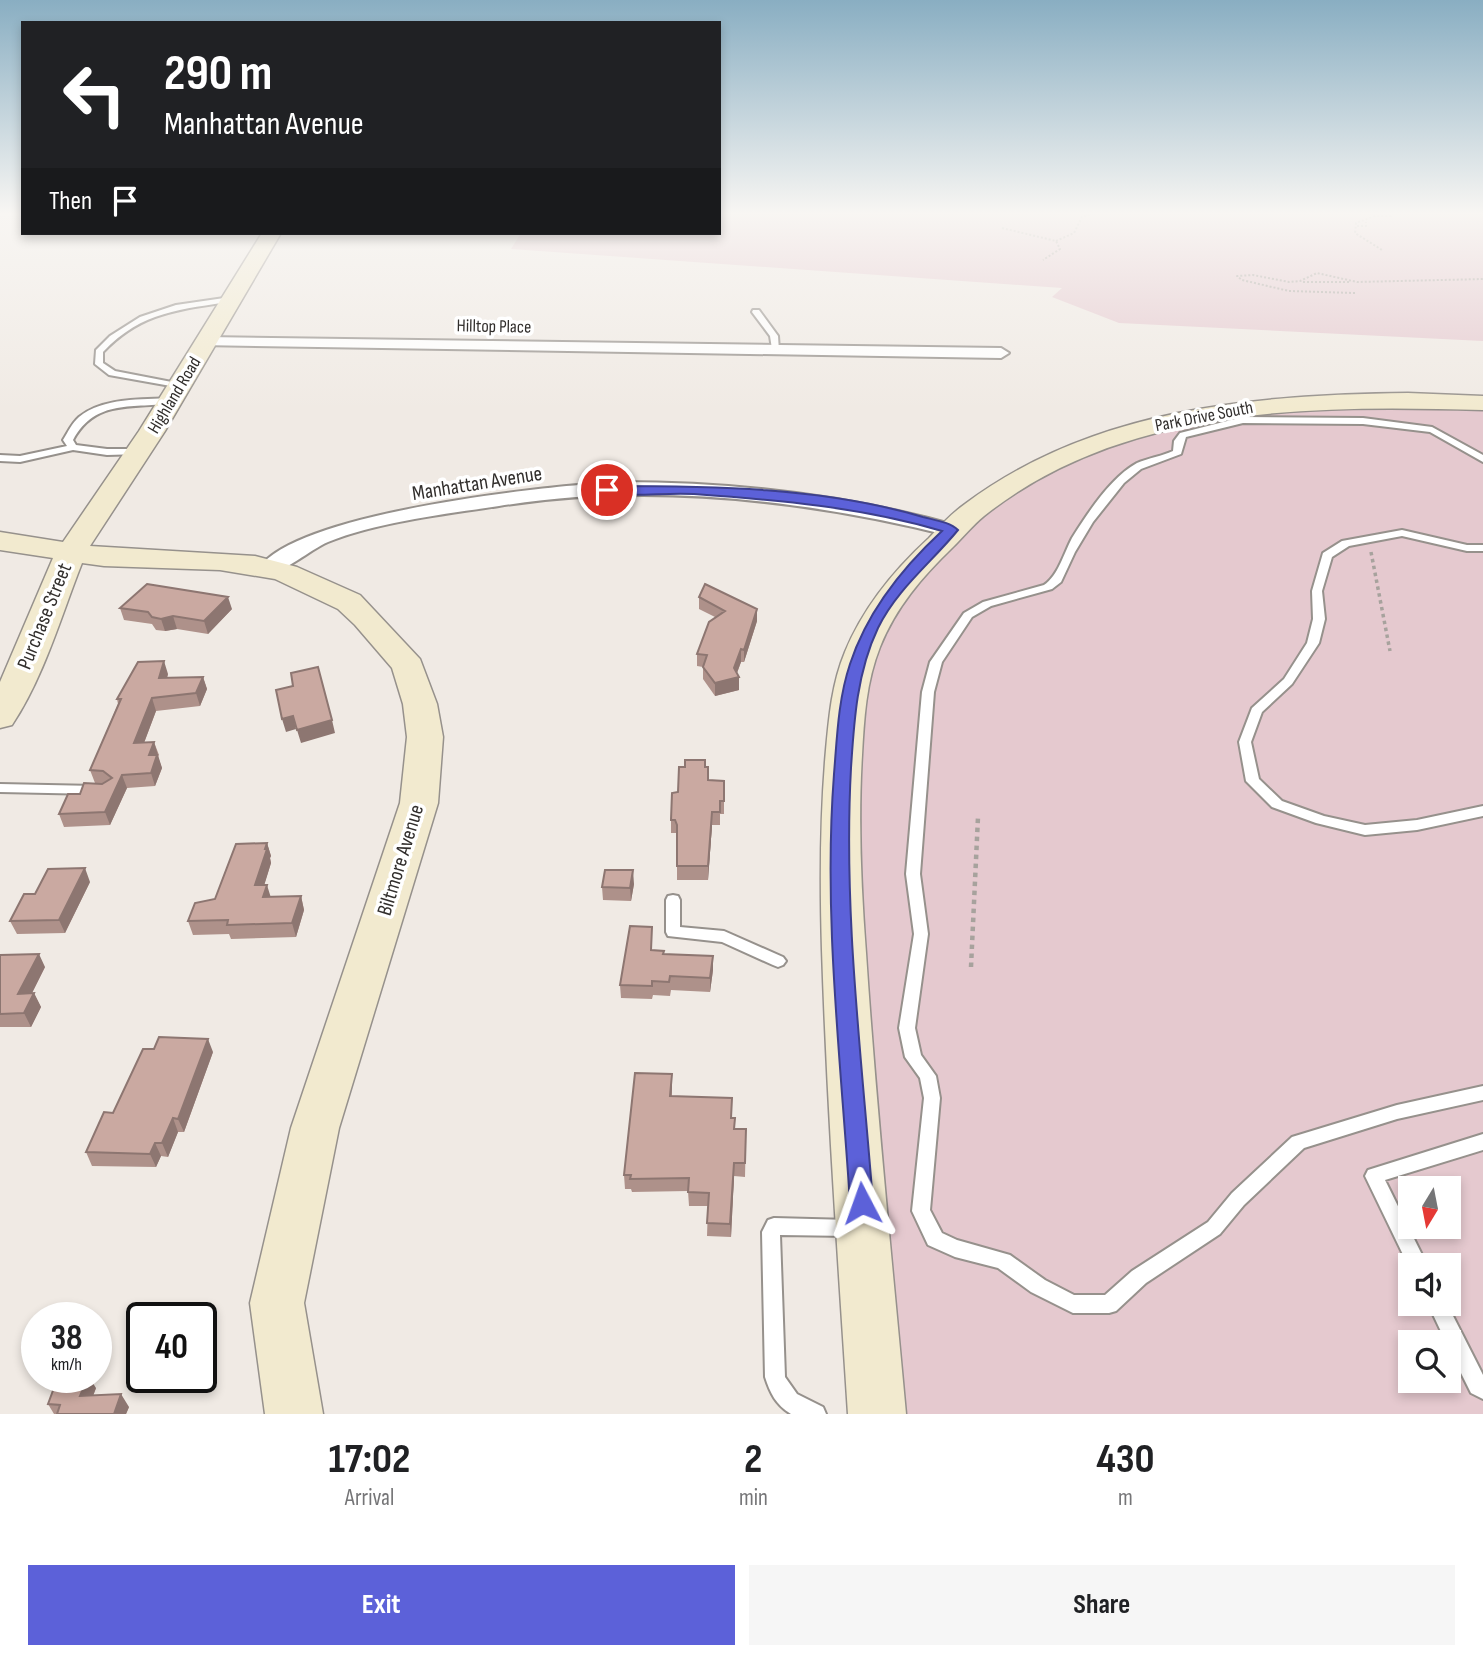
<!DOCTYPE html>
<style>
body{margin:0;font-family:"Sofia Sans Condensed",sans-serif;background:#f6f6f6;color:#202124;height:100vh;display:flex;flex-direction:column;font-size:26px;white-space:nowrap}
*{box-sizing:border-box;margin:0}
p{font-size:23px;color:#757577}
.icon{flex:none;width:38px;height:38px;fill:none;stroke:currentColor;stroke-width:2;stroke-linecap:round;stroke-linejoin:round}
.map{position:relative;height:1414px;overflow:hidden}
.side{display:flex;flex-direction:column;background:#fff;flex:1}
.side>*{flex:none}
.hud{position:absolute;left:21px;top:21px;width:700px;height:214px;border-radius:0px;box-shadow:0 4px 10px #0003;background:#202124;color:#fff;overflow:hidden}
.needle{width:46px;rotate:190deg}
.fabs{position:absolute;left:1398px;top:1176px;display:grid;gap:14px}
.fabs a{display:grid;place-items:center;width:63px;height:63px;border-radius:0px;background:#fff;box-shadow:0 4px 10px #0003;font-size:35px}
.speed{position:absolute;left:21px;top:1302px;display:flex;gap:14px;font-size:35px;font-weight:700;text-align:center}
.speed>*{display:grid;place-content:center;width:91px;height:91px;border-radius:50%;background:#fff;box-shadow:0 4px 10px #0003;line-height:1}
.speed small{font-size:18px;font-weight:400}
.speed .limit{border:4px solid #111;border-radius:10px;background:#fff;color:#111}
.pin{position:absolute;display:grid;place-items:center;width:60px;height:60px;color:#fff;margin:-30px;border:4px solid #fff;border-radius:50%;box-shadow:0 2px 7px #0007}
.me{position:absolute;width:77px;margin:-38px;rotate:356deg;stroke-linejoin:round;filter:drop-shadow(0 0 5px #0008)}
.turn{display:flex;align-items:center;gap:24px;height:147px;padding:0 28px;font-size:32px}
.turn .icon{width:91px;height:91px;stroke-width:2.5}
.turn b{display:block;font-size:49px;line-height:60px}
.then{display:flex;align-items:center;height:66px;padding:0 28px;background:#0003;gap:14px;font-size:26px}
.eta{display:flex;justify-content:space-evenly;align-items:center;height:119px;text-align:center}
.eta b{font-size:42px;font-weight:700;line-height:49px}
.action{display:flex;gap:14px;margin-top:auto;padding:14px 28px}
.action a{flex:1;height:80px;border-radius:0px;background:#5c61d9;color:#fff;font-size:28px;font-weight:700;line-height:80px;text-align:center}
.action a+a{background:#f6f6f6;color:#202124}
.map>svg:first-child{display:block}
.green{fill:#e5c9cf;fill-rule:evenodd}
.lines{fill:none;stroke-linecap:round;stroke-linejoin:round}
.lane-casing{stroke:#96918c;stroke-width:4}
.street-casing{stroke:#96918c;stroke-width:4}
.secondary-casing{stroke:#96918c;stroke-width:3}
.path-far2{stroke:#a7a29d;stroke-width:2;stroke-dasharray:2 2;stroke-linecap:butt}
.path-far1{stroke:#a7a29d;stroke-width:3.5;stroke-dasharray:3.5 3.5;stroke-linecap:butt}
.path{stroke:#a7a29d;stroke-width:4.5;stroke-dasharray:4.5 4.5;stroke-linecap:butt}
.lane{fill:#fff;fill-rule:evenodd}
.street{fill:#fff;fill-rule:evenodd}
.secondary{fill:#f2eacf;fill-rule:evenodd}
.wall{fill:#ae918a}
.shaded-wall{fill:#8d7671}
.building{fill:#caa9a1;stroke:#8d7671;stroke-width:2}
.route{fill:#5c61d9;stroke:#3c3f8d;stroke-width:2}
.labels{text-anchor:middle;stroke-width:7;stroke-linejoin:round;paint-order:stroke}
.far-street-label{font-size:18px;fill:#312e2c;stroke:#fff}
.street-label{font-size:21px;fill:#312e2c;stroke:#fff}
</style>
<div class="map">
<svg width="1483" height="1414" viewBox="0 0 1483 1414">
<rect width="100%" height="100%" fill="#f0eae4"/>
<!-- green -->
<path class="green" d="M719 212H1483V341L1119 323 1052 297 1062 288 511 249 521 233H719Z
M1321 404 1483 407V1414H892L860 996 858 707 878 637 913 580 965 527 1034 481 1110 443 1206 417ZM1410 1188H1449V1227H1410ZM1410 1265H1449V1304H1410ZM1410 1342H1449V1381H1410Z"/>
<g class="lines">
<!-- lane casing -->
<g class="lane-casing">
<path id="lane" d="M231 297 235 299 234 301C181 310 143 310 103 352V363L115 371 182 384V388L109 375 95 364 96 350 110 336 140 317 176 305Z
M753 310H759L778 336 779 351 772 349 770 336 752 312Z
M171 398 174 399V403C134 409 96 398 73 440L76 445 107 449H138L141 450V454L107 455 73 450 20 462 0 461V455L20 456 67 446 63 440C68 432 72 423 79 417 103 397 142 400 171 398Z
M1243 417 1363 418 1432 427 1483 455V462L1430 432 1363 424 1243 423 1186 437 1181 454 1141 469 1124 483 1093 522 1075 552 1061 582 1052 589 991 606 972 617 942 662 934 692 920 874 928 934 915 1028 921 1055 936 1076 940 1098 930 1210 942 1233 957 1240 1010 1255 1045 1280 1074 1295H1105L1132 1271 1208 1222 1232 1193 1292 1137 1397 1105 1483 1086V1100L1397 1119 1304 1148 1244 1205 1220 1234 1146 1283 1116 1311 1109 1313H1073L1031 1292 998 1268 955 1257 928 1245 912 1211 924 1098 920 1078 905 1057 899 1028 914 934 906 874 922 692 930 662 964 613 983 602 1044 585C1058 576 1064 553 1072 538 1087 514 1111 477 1137 463 1149 458 1162 456 1173 451L1174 441 1180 433Z
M1402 530 1467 545H1483V551H1467L1402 536 1349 546 1332 557 1322 591 1325 619 1319 643 1292 684 1262 712 1251 742 1259 779 1282 801 1324 816 1365 825 1417 820 1483 806V816L1417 830 1365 835 1316 823 1272 807 1246 781 1239 742 1252 708 1284 679 1307 643 1313 619 1312 591 1323 553 1342 541Z
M0 784 96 786 103 790 96 794 0 792Z
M673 895 678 896 680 900V927L724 931 783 957 786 961 783 965 778 967 773 965 722 942 668 936 666 932V900L668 896Z
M1483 1134V1150L1385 1180 1427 1265H1410V1269L1365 1176 1368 1170Z
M774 1218 850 1220 856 1222 859 1228 856 1234 850 1236 780 1235 785 1377 797 1394 823 1407 826 1414H791C776 1405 770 1393 765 1377L762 1232 768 1220Z
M1428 1304H1447L1483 1375V1399L1471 1393 1449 1349V1342H1446Z"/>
</g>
<!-- street casing -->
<g class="street-casing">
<path id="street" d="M206 337 1001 348 1009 353 1001 358 200 345 198 342 200 339Z
M621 482C734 482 849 495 958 526L961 530 958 534 951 536C803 499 651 482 499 506 446 514 377 522 328 542 309 550 280 577 262 573L259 568C298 512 551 485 621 482Z"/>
</g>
<!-- secondary casing -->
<g class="secondary-casing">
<path id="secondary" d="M262 233H281L165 431 90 546 255 556 297 567 360 595 420 659 437 704 443 737 438 803 339 1128 304 1303 323 1414H265L250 1303 291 1128 400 803 407 737 403 704 392 668 355 625 338 609 275 579 220 570 104 566 82 563C61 616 44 677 12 725L0 728V682L53 558 0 550V532L63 542 139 431Z
M1408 393 1483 396V410C1314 405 1123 405 984 516 973 525 963 537 953 547 922 577 896 607 880 647 866 682 864 719 862 755 858 822 861 887 866 953 876 1107 892 1260 906 1414H848C838 1259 827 1105 822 950 820 882 820 817 826 750 829 717 832 683 845 652 863 608 894 570 929 538 940 526 952 513 965 504 1093 408 1254 395 1408 393Z"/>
</g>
<!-- path-far2 -->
<path class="path-far2" d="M1366 212 1375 216H1391L1393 212
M1375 216 1356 223 1355 233 1382 250
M1357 226H1366V222
M1002 228 1056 241 1060 249 1043 260
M1056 241 1074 233 1082 217 1095 212
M1303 282H1351
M1355 293 1289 291 1242 280 1237 276 1253 275 1289 282 1300 281 1317 273 1357 282 1483 279"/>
<!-- path-far1 -->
<path class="path-far1" d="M1371 552 1390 651"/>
<!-- path -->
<path class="path" d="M971 967 978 817"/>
<!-- lane -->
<use href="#lane" class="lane"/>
<!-- street -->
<use href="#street" class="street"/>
<!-- secondary -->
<use href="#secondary" class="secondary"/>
</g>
<!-- wall -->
<path class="wall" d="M699 597 757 621 744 662H741L737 673 739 677V690L715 696 703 679V667L697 666V654L715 617 699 609Z
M120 608 232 609 208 634 177 629 165 631 156 630 152 624 124 620Z
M168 674 167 678 203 677 207 689 200 706 156 711 144 743 154 742 159 755 158 757 162 768 155 786 127 788 110 825 64 827 59 814 80 794 95 783 90 770 118 704 117 699Z
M705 767 709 780 724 781V814H720V825H712L708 880H677V836L676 833H671V820Z
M267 843 271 856 270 858 271 863 264 885 270 897 301 896 304 910 296 937 231 939 229 934 193 935 188 921 215 899Z
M90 882 65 933 17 934 10 921Z
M634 884 631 901 603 900 602 887Z
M652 940V950L664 954 713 956V970L710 992 671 990 670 996 653 995 652 999 621 998 620 985Z
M0 955 45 967 32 993H34L41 1007 31 1027H0Z
M213 1052 184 1132H178L168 1157 161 1156 156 1167 92 1166 86 1152 113 1113Z
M672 1074V1096L732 1118 735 1129H746L745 1177 734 1176 731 1237 707 1236 708 1206H689L688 1191 632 1192 631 1189H625L624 1175Z
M96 1388 93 1396 129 1407 126 1414H54L48 1404Z"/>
<!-- shaded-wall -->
<path class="shaded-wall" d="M228 597 232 609 208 634 204 621Z
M757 609V621L744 662V650Z
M173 616 177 629 165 631 161 619Z
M741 649V662L735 678 739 677V690L715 696V683L734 668Z
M164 661 168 674 163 691 159 678Z
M203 677 207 689 200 706 196 693Z
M152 698 156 711 139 756 134 743Z
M293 716 296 729 286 732 282 719Z
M332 720 335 733 301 743 297 730Z
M154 742 162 768 155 786 151 773 149 755Z
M122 775 127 788 110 825 105 812Z
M712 812V825L708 880V866Z
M267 843 271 856 270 858 271 863 260 899 255 885Z
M85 868 90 882 65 933 59 920Z
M633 870 634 884 631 901 630 888Z
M267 885 271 898 263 897Z
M301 896 304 910 296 937 292 923Z
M39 954 45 967 25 1007 18 994Z
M713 956V970L710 992V978Z
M34 993 41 1007 31 1027 24 1013Z
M208 1039 213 1052 184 1132 178 1119Z
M672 1074V1087L670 1110V1096Z
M173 1118 178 1132 168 1157 162 1143Z
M155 1143 161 1156 156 1167 150 1154Z
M734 1163V1176L731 1237 730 1224Z
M88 1377H89L96 1388 88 1409 80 1396Z
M121 1394 129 1407 126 1414H114Z"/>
<!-- building -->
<path class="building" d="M147 584 228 597 204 621 173 616 161 619 152 617 148 612 120 608Z
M705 584 757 609 744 650 741 649 734 668 739 677 715 683 703 667 707 655 697 654 709 622 725 611 699 597Z
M164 661 159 678 203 677 196 693 152 698 134 743 154 742 149 755H157L151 773 122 775 105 812 59 814 68 794H80L84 783 102 784 112 778 103 771 90 770 121 699H117L138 662Z
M318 667 332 720 297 730 293 716 282 719 276 690 293 686 291 673Z
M685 760H705V767H708V780L724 781V801H720V812H712L708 866H677V825L675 820H671L672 793 678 792 679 767H685Z
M267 843 265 849H267L255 885H267L263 897 301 896 292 923 227 925 228 920 188 921 195 903 215 899 236 844Z
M85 868 59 920 10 921 24 894H35L48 869Z
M605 870H633L630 888 602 887Z
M630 926 652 927 651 950 664 951 663 954 713 956 710 978 670 976 669 982 652 981V986L620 985Z
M39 954 18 994 34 993 24 1013 0 1014V955Z
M159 1037 208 1039 178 1119 173 1118 162 1143H155L150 1154 86 1152 104 1112 113 1113 143 1049H154Z
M635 1073 672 1074 670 1096 732 1098 731 1118H735L734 1129H746L745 1163H734L730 1224 707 1223 709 1193 688 1192 689 1178 630 1179 631 1175H624Z
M58 1377H88L80 1396 121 1394 114 1414H57L60 1405 48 1404Z"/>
<!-- sky -->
<linearGradient id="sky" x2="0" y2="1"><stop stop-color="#89aec2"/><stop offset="0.52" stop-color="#f8f6f3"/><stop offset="1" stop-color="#f8f6f3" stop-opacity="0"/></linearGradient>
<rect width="1483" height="410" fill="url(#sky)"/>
<!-- route -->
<path class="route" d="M607 486C712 486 822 487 923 517 934 520 950 522 958 530 931 563 897 589 878 628 857 672 854 721 851 768 843 913 862 1059 873 1203L870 1211 862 1214 853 1211 850 1203C841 1061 823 916 834 774 837 738 838 700 850 664 867 612 902 568 942 531 861 507 778 500 694 494 664 492 632 498 603 492L601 490Z"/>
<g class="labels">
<!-- far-street labels -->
<g class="far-street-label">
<text transform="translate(494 326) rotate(1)" y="6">Hilltop Place</text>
<text transform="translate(174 395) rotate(-59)" y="6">Highland Road</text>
<text transform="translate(1204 416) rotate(-11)" y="6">Park Drive South</text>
</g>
<!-- street labels -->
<g class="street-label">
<text transform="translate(477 483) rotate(-9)" y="7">Manhattan Avenue</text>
<text transform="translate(44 616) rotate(-68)" y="7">Purchase Street</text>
<text transform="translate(400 860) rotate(-73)" y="7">Biltmore Avenue</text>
</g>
</g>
</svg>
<div class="fabs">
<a><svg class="needle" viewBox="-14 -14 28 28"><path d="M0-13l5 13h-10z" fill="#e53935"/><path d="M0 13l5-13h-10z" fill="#757577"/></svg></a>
<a><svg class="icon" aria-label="sound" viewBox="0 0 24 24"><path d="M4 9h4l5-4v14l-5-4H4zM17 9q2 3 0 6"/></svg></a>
<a><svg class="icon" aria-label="search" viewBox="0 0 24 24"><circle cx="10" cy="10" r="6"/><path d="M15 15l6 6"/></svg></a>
</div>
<div class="speed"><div>38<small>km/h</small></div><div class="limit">40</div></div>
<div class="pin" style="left:607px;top:490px;background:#d93025"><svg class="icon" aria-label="arrive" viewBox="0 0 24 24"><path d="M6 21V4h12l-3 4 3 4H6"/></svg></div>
<svg class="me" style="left:862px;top:1203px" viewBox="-20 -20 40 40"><path d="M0-17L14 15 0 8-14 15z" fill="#5c61d9" stroke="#fff" stroke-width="4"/></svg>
<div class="hud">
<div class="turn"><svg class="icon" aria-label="left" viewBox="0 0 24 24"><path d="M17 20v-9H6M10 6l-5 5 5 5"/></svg><div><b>290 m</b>Manhattan Avenue</div></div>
<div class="then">Then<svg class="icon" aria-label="arrive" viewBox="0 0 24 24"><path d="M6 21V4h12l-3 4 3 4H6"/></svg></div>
</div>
</div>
<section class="side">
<div class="eta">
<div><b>17:02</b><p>Arrival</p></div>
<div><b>2</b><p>min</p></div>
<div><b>430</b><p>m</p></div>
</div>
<div class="action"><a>Exit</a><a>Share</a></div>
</section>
